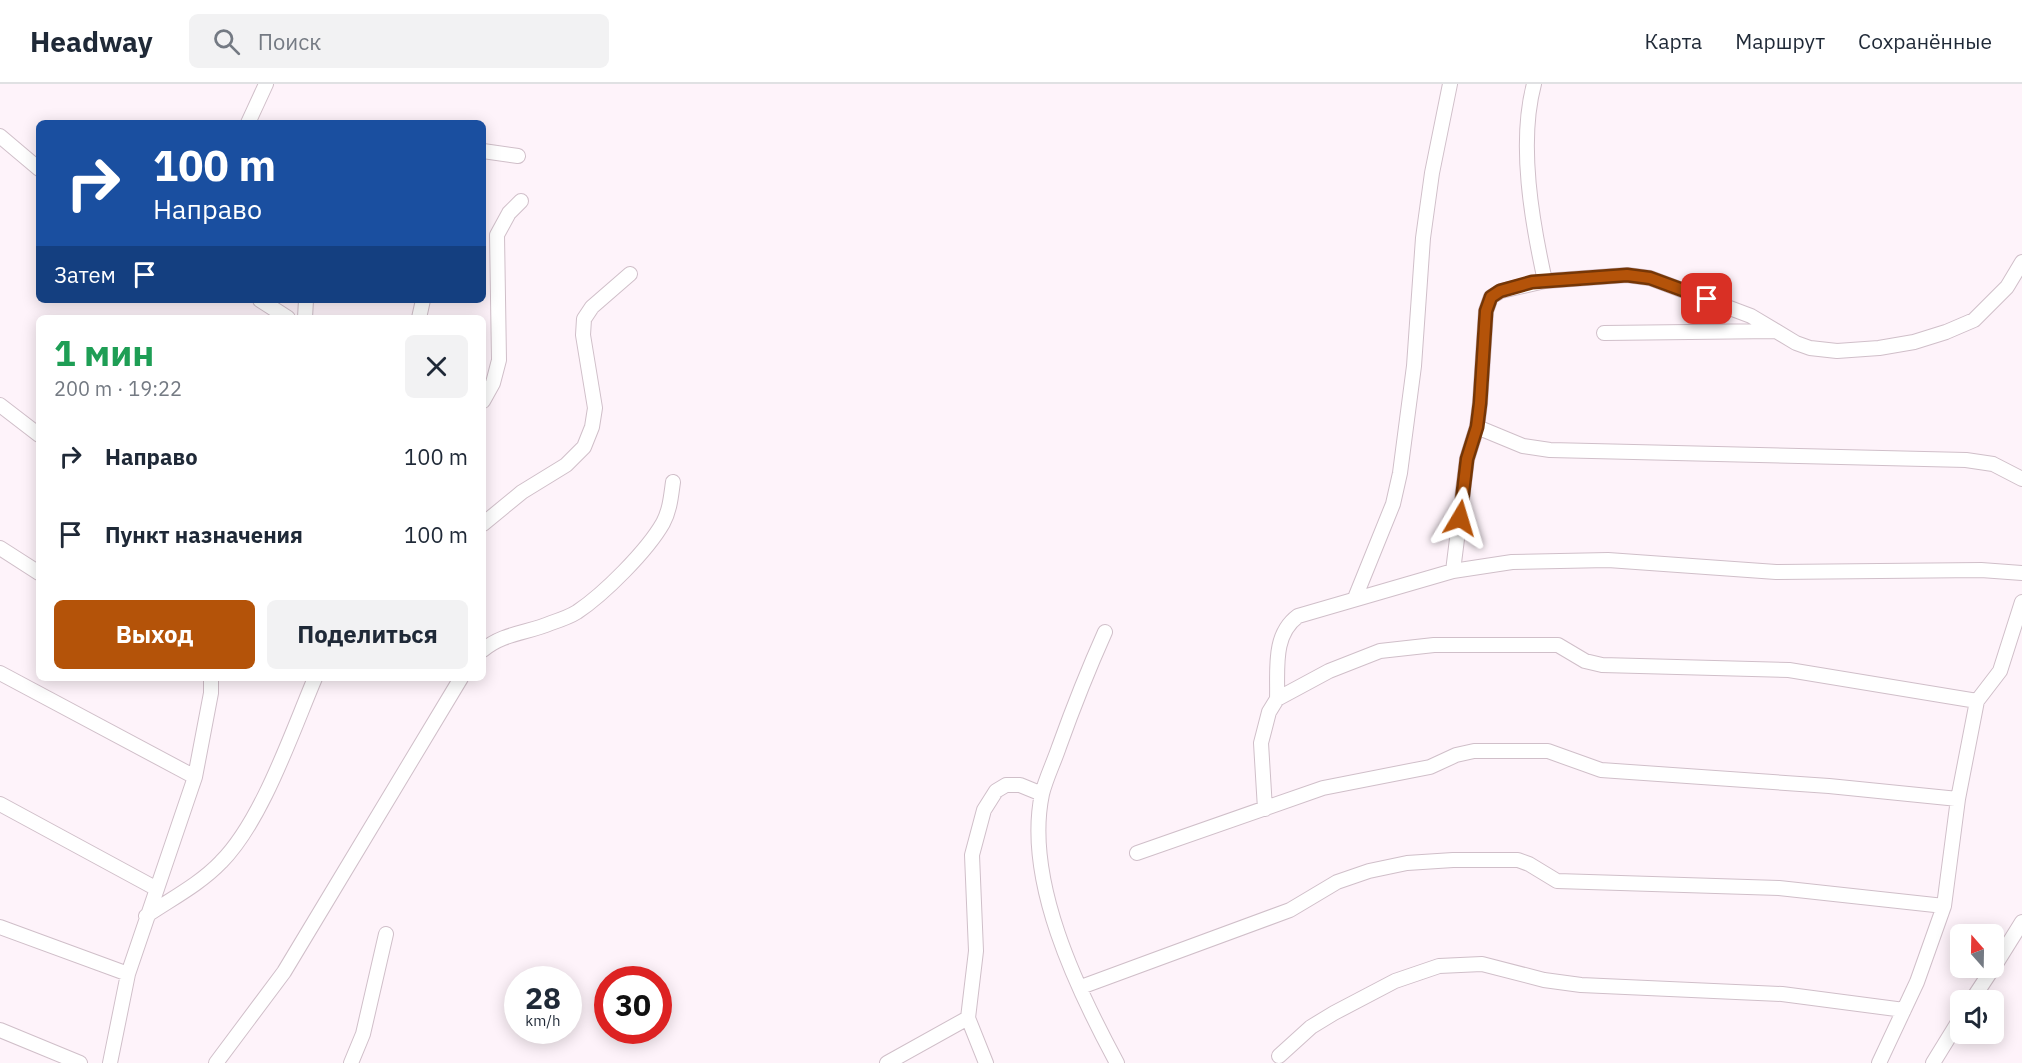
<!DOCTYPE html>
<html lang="ru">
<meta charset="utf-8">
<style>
body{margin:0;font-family:"IBM Plex Sans",sans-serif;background:#f2f2f3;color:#1f2937;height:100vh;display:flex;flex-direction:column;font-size:22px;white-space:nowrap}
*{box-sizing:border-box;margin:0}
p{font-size:20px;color:#747a83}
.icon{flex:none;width:33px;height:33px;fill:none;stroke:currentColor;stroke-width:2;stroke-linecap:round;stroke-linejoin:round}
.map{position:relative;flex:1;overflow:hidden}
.details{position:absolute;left:36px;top:231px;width:450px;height:366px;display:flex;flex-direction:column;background:#fff;border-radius:9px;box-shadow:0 3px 15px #0003}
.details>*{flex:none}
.top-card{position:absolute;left:36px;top:36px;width:450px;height:183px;border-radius:9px;box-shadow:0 3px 15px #0003;background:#1a4fa0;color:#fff;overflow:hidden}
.needle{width:39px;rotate:340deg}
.buttons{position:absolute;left:1950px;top:840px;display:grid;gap:12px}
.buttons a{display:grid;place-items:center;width:54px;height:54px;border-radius:9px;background:#fff;box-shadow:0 3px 15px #0003;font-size:30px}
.speed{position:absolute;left:504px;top:882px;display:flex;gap:12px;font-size:30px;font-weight:700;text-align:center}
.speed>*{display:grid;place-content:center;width:78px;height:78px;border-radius:50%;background:#fff;box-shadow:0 3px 15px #0003;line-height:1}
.speed small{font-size:15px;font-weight:400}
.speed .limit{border:9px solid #d22;background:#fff;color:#111}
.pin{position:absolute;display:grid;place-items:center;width:51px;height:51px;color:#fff;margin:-26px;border-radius:12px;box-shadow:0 3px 9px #0006}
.me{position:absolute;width:66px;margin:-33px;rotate:7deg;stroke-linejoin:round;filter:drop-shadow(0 0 4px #0008)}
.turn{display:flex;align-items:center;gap:21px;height:126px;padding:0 18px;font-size:27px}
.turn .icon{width:78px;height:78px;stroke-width:2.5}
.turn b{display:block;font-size:42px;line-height:51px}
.then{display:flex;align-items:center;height:57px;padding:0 18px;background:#0003;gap:12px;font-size:22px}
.round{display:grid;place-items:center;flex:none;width:63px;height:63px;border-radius:9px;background:#f2f2f3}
.summary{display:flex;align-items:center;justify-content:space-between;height:102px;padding:0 18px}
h1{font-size:36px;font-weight:700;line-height:45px;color:#1e9e55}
.button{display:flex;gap:12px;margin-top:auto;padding:12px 18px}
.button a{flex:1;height:69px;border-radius:9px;background:#b45309;color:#fff;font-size:24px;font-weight:700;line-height:69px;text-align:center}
.button a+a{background:#f2f2f3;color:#1f2937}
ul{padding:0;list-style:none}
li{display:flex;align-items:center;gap:18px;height:78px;padding:0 18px}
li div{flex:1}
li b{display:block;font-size:22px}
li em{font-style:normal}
header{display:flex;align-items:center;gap:36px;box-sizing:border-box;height:84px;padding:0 30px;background:#fff;border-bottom:2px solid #e0e1e3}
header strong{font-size:28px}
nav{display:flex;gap:33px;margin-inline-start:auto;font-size:21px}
.search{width:420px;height:54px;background:#f2f2f3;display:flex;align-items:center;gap:15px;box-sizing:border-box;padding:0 21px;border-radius:9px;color:#747a83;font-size:22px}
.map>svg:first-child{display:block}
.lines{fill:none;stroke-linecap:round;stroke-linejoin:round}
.street-casing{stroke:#d0bfc9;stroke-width:16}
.street{stroke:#fff;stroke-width:14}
.route-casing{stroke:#753606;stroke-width:15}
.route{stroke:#b45309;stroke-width:10}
</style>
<header>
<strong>Headway</strong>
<div class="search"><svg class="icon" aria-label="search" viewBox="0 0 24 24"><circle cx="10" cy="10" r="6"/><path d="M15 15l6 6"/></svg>Поиск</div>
<nav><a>Карта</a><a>Маршрут</a><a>Сохранённые</a></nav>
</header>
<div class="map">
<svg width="2022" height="979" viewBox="0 0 2022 979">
<rect width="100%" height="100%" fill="#fef3fa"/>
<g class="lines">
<!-- street casing -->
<g class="street-casing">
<path id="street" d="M248 39 266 0
M0 52 39 85
M483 67 518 72
M1545 197 1627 191 1650 194 1751 232 1796 259 1810 264 1837 267 1879 264 1914 258 1946 248 1974 236 2007 203 2022 178
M260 216 288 234
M305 234 306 216
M419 234 423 216
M1604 249 1775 247
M483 317 493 299 499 276 497 151 509 129 521 117
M0 321 39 351
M1477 343 1523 362 1550 366 1966 376 1993 380 2022 395
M483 440 522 408 566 381 584 363 592 343 595 324 583 251 584 235 592 223 630 190
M0 464 39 489
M1453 487 1467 375 1477 343 1480 319 1486 227 1491 213 1501 207 1545 197C1532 138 1518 60 1534 0
M1355 514 1393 420 1400 389 1414 282 1423 154 1432 89 1450 0
M1105 548C1088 586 1073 624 1059 663 1054 678 1046 694 1042 710 1024 796 1077 905 1117 979
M483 566C503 549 528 549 551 539 560 536 569 533 577 528 604 510 647 467 663 439 670 426 671 412 673 398
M0 589 195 693
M1277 615C1278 586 1272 551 1298 532L1453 487 1512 478 1608 476 1776 488 1981 486 2022 489
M1977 617 2000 587 2022 518
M0 720 157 805
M1265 725 1261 659 1269 628 1277 615 1329 587 1380 567 1434 561H1558L1585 577 1602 581 1789 586 1977 617 1958 715 1944 822 1917 898 1879 979
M1137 769 1323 704 1430 683 1456 671 1474 667H1548L1601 686 1829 702 1958 715
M146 832C171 815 200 800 221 778 262 737 292 648 315 594
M0 843 128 890
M1994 883 2022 838
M1081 903 1290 826 1337 798 1369 787 1407 779 1453 776H1518L1529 780 1557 797 1779 804 1944 822
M1972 916 1993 884
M0 946 80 979
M1279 972 1311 943 1334 929 1395 897 1439 882 1482 880 1544 896 1581 901 1782 910 1904 926
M110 979 128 890 195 693 211 609V594
M216 979 284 888 461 594
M351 979 363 950 386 850
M887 979 968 934
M986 979 968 934 976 867 972 771 984 726 996 707 1006 701H1020L1042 710
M1933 979 1960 935"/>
</g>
<!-- street -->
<use href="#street" class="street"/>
</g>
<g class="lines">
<!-- route casing -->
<g class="route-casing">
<path id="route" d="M1460 434 1467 375 1477 343 1480 319 1486 227 1491 213 1500 207 1532 198 1627 191 1650 194 1707 215"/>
</g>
<!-- route -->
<use href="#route" class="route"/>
</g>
</svg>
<div class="buttons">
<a><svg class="needle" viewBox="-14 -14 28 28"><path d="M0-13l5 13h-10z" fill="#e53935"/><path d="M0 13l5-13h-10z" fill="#747a83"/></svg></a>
<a><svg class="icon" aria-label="sound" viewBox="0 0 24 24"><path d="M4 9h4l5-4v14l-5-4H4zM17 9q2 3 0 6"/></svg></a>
</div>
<div class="speed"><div>28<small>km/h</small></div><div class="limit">30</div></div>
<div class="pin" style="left:1707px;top:215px;background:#d93025"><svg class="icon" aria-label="arrive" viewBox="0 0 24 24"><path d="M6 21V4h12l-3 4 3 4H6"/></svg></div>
<svg class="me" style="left:1460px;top:434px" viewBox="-20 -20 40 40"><path d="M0-17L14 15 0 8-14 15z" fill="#b45309" stroke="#fff" stroke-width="4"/></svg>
<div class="top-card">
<div class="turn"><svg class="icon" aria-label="right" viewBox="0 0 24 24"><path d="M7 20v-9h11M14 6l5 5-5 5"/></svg><div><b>100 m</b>Направо</div></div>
<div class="then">Затем<svg class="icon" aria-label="arrive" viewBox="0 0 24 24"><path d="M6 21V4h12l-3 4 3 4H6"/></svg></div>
</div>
<section class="details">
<div class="summary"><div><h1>1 мин</h1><p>200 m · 19:22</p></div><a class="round"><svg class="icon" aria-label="close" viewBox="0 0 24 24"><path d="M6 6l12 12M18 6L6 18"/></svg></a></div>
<ul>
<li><svg class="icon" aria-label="right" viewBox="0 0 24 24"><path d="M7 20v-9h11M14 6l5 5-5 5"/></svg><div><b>Направо</b></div><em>100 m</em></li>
<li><svg class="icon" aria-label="arrive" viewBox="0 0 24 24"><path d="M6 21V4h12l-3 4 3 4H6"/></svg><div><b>Пункт назначения</b></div><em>100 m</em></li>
</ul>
<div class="button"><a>Выход</a><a>Поделиться</a></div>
</section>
</div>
